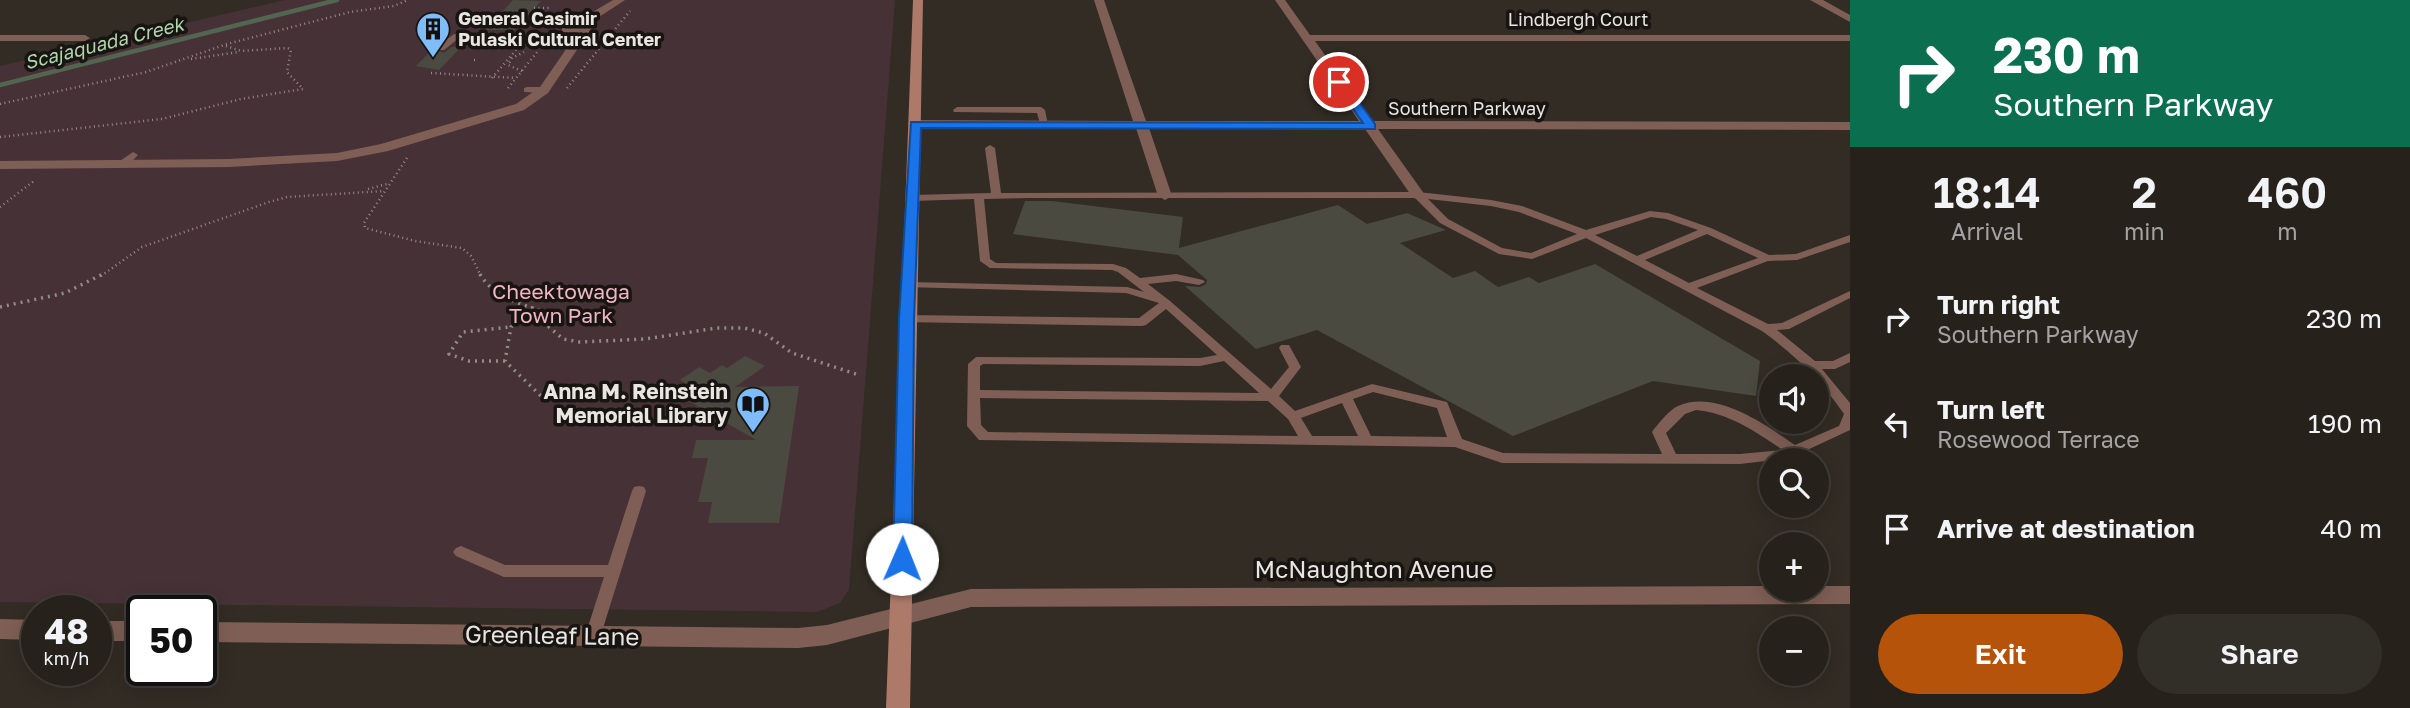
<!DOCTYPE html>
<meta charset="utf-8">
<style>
body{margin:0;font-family:"Golos Text",sans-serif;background:#322e28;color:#f1f3f6;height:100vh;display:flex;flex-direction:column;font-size:26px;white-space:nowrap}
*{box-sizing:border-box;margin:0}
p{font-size:23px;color:#a4a3a3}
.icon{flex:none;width:38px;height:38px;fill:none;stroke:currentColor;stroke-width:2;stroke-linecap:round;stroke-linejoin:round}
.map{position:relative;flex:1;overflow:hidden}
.sheet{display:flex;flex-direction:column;background:#26211b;width:560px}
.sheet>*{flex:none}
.hud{background:#0b6e4f;color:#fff;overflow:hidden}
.buttons{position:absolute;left:1759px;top:364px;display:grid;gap:14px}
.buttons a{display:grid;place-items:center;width:70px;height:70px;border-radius:50%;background:#26211b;box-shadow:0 4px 18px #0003,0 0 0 2px #423e3a;font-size:35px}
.speed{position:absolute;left:21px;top:595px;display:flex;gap:14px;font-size:35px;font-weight:700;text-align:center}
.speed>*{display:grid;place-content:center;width:91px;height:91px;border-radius:50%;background:#26211b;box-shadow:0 4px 18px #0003,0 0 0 2px #423e3a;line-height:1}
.speed small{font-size:18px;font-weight:400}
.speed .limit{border:4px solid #111;border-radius:10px;background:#fff;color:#111}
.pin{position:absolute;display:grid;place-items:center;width:60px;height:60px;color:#fff;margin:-30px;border:4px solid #fff;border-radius:50%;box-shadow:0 2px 7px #0007}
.me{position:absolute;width:77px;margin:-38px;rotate:1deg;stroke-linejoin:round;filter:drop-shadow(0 0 5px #0008)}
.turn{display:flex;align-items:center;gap:24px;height:147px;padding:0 28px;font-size:32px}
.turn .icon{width:91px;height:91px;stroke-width:2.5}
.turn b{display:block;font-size:49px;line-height:60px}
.eta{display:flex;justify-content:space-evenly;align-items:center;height:119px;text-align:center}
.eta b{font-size:42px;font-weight:600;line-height:49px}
.cta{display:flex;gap:14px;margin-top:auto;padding:14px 28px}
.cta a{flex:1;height:80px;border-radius:42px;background:#b45309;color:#fff;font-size:28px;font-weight:600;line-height:80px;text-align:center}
.cta a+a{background:#322e28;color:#f1f3f6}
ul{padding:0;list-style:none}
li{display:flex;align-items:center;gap:21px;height:105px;padding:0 28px}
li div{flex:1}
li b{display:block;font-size:26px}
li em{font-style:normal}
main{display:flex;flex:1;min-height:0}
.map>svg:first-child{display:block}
.green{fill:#463236}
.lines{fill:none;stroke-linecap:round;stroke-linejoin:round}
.stream{stroke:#526550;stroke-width:4.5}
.building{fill:#4a4a40}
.path-far1{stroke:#928d86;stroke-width:2.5;stroke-dasharray:1 3.5;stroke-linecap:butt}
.path{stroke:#928d86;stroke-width:3.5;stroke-dasharray:2 5;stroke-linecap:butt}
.lane{fill:#7f5f55;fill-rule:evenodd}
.street{fill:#7f5f55;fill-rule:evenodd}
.secondary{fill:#ad7a6a;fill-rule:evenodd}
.route{fill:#1a73e8;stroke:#114b97;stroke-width:2}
.labels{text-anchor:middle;stroke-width:7;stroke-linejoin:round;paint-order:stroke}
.far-poi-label{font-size:18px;font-weight:bold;fill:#e9e5e0;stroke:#171411;text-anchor:start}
.far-street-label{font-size:18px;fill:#e9e5e0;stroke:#171411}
.far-water-label{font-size:19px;font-style:italic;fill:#b0d6ad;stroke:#171411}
.park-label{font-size:21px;fill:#f0b5c3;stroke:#171411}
.poi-label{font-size:21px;font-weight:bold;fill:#e9e5e0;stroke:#171411;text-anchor:end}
.near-street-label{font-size:24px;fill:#e9e5e0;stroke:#171411}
</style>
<main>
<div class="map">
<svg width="1850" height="708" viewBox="0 0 1850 708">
<rect width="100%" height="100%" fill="#322c24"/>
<!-- green -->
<path class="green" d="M285 0H895L849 589 840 603 817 612 0 602V66Z"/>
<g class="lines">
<!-- stream -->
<path class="stream" d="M0 85 337 0"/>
</g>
<!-- building -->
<path class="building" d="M513 0 541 1 515 30H485Z
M462 46 439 70 416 66 433 49 444 53 452 47Z
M1025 201H1052L1183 217 1179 248 1338 205 1367 224 1407 213 1446 230 1400 243 1453 278 1475 271 1498 287 1529 277 1539 283 1595 264 1760 361 1756 396 1653 381 1513 436 1317 330 1256 349 1185 286 1200 287 1206 284 1207 280 1178 255 1013 234Z
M745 356 765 366 735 387 799 386 779 523H708L712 502H698L708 458H692L696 440H756L680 396 692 387 680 380 699 367 710 373 722 365 727 368Z"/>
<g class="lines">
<!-- path-far1 -->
<path class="path-far1" d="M534 8H549
M522 22H537
M191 59 239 52
M474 60H478
M522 71 508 65 512 58 524 52
M431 73 516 78
M492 78 516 50
M508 88 538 51
M567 88 630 11
M0 104 146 72 227 44 350 12 394 6 408 0
M0 137 162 119 241 99 303 89 287 72 291 50 288 48 241 51 223 45
M407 158 364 223 365 228 415 241 462 248 471 256 481 276
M368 189 387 184
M0 207 34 181
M101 276 142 247 269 202 287 197 384 191"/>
<!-- path -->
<path class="path" d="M480 274C492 296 521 305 543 311L549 327 563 339 580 342 645 339 717 328H744L764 333 792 353 859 375
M0 307 65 293 103 274
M533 307 511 327 505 361 543 398
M505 361H469L449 354 463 332 511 327"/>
<!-- lane -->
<path class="lane" d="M562 28H583L587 30 583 32H562Z
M454 34 577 38 581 40 577 42 459 38 444 50H438V46Z
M527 87H544L548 90 544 93 524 92V88Z
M957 107H1041L1045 110 1048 125 1041 127 1037 113 954 112 953 110Z
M990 145 995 148 1001 193 1418 192 1491 200 1522 206 1586 230 1650 211 1668 213 1711 228 1769 255 1796 254 1850 235V242L1797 260 1768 261 1697 288 1768 324 1782 323 1850 291V298L1789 329 1777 330 1815 361H1833L1850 353V362L1835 369H1822L1850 403V430L1790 458 1740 464 1502 463 1455 447 979 440 967 426 968 364 976 357 1200 358 1217 355 1166 309 1146 325 1142 326 903 322 901 319 903 316 907 315 1139 318 1159 303 1126 293 904 287 902 285 908 282 1127 287 1144 292 1118 272 1112 270 990 268 980 261 974 199 912 201 907 198 912 195 991 193 985 148ZM1030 198H1415L1440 223 1499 254 1532 259 1586 238 1762 331C1795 355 1821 380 1844 414L1839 426 1795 445C1766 425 1716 389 1678 406 1669 410 1661 421 1654 429L1652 432 1662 454 1503 453 1462 439 1447 402 1372 384 1295 411 1279 396 1301 367 1289 345H1281L1279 348 1289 367 1271 389 1170 301 1148 284 1176 281 1199 285 1205 282 1203 280 1176 274 1140 278 1126 268 1113 264 996 263 990 259 984 199ZM1428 199 1491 206 1519 212 1577 234 1531 253 1502 248 1448 219ZM1651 217 1666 219 1698 230 1637 256 1595 235ZM1707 234 1758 258 1689 283 1645 260ZM1224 361 1259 393 980 390V366L983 364 1200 366ZM1373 392 1437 408 1447 437 1371 436 1353 399ZM980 398 1268 401 1288 419 1298 436 988 432 981 425ZM1342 403 1358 436H1312L1301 418ZM1696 410C1729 413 1756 432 1783 450L1740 454H1676L1666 433 1685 414Z
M133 152 138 155C133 160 127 167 120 165V161Z
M639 486 644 487 646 491 599 641 593 643 587 641 585 636 604 577H504L456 556 453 552 456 548 461 546 505 565H608L632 491 634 487Z"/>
<!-- street -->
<path class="street" d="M613 0H625L599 17 548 93 524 110 388 151 337 161 229 167 0 169V161L229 159 337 153 381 144 516 104 540 87 591 13Z
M1094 0H1104L1146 121H1359L1275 0H1285L1310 35H1850V41H1315L1372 121 1850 122V130L1378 129 1425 195 1418 199 1413 198 1365 129 1149 128 1172 196 1165 200 1158 196 1136 128H915L909 124 915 120 1133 121Z
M1810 0H1823L1850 15V22Z
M0 35H85L90 38 85 41H0Z
M1771 586V590H1816V586H1850V604L971 607 827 645 798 648 201 642V622L798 628 827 625 971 589Z
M0 619 37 620V640L0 639Z
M96 621H142V641H96Z"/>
<!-- secondary -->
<path class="secondary" d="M913 0H923L910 708H886Z"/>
</g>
<!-- route -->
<path class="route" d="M1339 79 1343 80 1375 124V129L921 128 914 319 912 559 909 564 902 567 895 564 893 559 899 319 911 122 1363 123 1334 82Z"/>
<!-- icons -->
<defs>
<g id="building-pin" transform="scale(1.75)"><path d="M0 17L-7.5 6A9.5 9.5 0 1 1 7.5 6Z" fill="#7ebdf9" stroke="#171411"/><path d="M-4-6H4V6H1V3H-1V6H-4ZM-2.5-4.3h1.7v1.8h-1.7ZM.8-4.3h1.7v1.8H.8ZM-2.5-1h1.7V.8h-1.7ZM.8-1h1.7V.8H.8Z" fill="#111"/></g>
<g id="library-pin" transform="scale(1.75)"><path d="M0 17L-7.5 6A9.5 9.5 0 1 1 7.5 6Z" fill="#7ebdf9" stroke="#171411"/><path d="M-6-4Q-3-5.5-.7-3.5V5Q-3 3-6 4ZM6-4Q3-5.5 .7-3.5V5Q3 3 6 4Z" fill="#111"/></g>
</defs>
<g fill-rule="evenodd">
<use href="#building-pin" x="433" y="29"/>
<use href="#library-pin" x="753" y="404"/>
</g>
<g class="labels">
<!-- far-poi labels -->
<g class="far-poi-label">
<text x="458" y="25">General Casimir<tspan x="458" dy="21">Pulaski Cultural Center</tspan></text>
</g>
<!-- far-street labels -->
<g class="far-street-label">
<text x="1578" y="26">Lindbergh Court</text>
<text x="1467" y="115">Southern Parkway</text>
</g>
<!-- far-water labels -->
<g class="far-water-label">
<text transform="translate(104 43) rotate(-14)" y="7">Scajaquada Creek</text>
</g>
<!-- park labels -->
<g class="park-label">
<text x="561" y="299">Cheektowaga<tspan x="561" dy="24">Town Park</tspan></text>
</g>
<!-- poi labels -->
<g class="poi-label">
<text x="728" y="399">Anna M. Reinstein<tspan x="728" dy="24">Memorial Library</tspan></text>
</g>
<!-- near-street labels -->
<g class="near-street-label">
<text x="1374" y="578">McNaughton Avenue</text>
<text transform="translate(552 636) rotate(1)" y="8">Greenleaf Lane</text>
</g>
</g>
</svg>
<div class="buttons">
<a><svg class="icon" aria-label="sound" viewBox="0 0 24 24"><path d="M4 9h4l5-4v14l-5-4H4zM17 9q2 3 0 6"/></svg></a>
<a><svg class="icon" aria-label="search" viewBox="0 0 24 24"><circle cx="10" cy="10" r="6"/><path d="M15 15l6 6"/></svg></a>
<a>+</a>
<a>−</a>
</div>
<div class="speed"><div>48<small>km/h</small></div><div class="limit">50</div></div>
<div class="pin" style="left:1339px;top:82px;background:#d93025"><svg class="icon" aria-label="arrive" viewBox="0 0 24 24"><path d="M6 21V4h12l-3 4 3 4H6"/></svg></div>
<svg class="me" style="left:902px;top:559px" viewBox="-20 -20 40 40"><circle r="19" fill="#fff"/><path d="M0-13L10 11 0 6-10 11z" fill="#1a73e8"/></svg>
</div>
<section class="sheet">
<div class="hud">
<div class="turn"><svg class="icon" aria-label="right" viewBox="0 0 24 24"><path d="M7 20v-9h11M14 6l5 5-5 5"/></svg><div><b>230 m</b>Southern Parkway</div></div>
</div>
<div class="eta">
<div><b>18:14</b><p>Arrival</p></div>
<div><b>2</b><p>min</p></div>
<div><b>460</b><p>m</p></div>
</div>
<ul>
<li><svg class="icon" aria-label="right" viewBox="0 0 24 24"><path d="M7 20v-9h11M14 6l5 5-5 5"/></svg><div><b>Turn right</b><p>Southern Parkway</p></div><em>230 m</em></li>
<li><svg class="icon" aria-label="left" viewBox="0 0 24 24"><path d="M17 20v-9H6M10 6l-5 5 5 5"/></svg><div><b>Turn left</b><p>Rosewood Terrace</p></div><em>190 m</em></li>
<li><svg class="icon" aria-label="arrive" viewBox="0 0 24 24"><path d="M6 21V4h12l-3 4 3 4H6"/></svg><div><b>Arrive at destination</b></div><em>40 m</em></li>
</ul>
<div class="cta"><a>Exit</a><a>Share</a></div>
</section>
</main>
